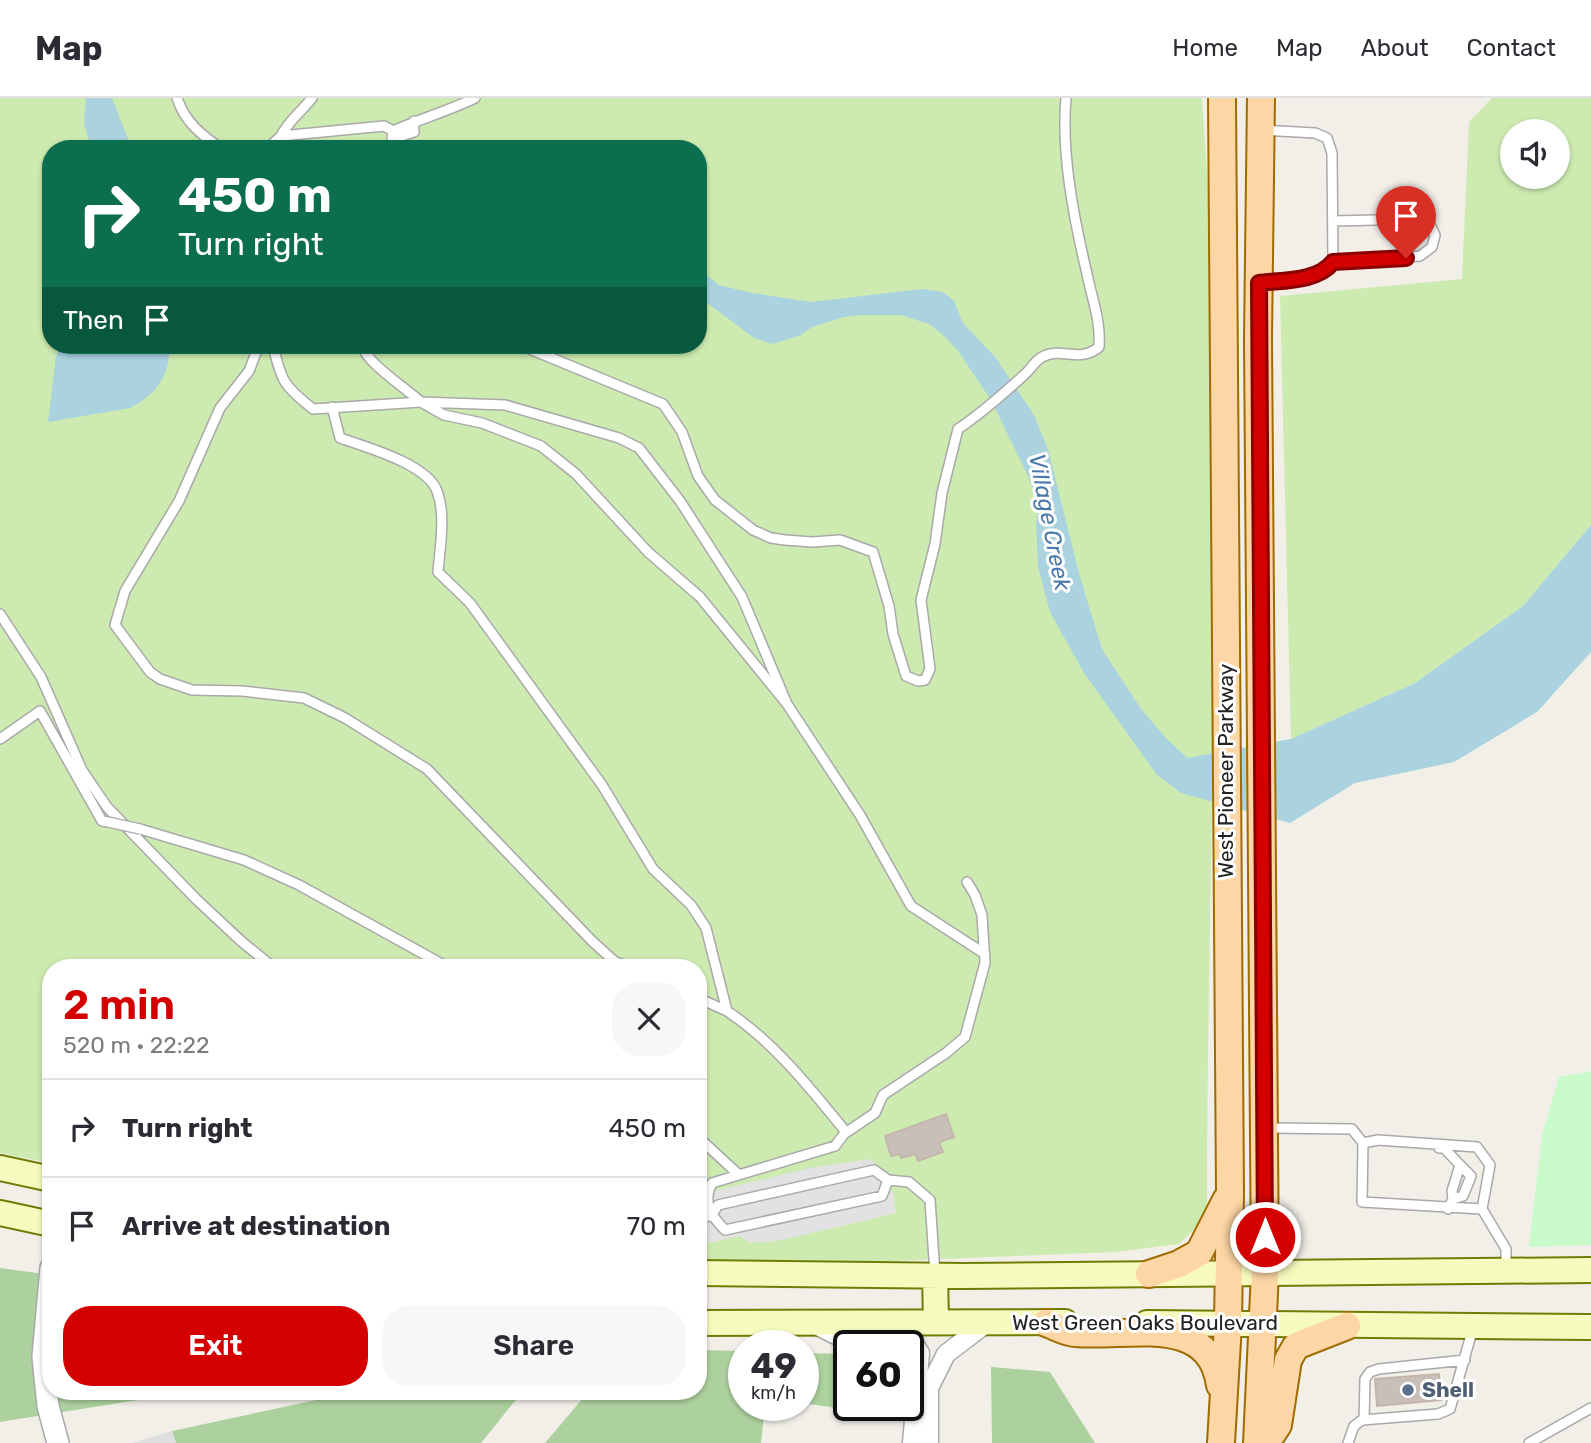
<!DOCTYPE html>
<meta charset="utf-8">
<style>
body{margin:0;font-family:Rubik,sans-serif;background:#f7f7f7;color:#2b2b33;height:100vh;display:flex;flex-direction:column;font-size:26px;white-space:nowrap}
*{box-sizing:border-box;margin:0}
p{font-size:23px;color:#7c7c81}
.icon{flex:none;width:38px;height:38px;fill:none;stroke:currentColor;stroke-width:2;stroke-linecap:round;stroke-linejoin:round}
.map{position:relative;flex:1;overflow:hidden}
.drawer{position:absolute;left:42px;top:861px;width:665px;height:441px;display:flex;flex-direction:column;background:#fff;border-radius:28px;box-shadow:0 2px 5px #0004}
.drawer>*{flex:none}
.top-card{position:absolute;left:42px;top:42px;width:665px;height:214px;border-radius:28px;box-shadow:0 2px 5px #0004;background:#0b6e4f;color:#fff;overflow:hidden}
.buttons{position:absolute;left:1500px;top:21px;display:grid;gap:14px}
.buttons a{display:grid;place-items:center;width:70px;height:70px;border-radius:50%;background:#fff;box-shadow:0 2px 5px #0004;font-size:35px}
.speed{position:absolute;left:728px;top:1232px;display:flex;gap:14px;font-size:35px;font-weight:700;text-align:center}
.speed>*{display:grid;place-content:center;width:91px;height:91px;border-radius:50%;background:#fff;box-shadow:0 2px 5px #0004;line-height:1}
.speed small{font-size:18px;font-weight:400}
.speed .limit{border:4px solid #111;border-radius:10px;background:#fff;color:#111}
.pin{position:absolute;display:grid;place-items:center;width:60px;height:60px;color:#fff;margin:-72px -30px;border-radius:50% 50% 50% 0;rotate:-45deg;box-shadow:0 0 7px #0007}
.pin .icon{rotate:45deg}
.me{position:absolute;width:77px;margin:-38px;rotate:0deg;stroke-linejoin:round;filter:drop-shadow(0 0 5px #0008)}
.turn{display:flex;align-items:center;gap:24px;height:147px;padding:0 21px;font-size:32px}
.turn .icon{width:91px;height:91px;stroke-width:2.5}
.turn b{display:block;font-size:49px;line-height:60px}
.then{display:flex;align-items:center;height:66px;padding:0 21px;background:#0003;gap:14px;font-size:26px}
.round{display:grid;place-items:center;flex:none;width:74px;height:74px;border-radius:28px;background:#f7f7f7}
.head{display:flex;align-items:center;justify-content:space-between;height:119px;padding:0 21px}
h1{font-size:42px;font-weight:600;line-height:52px;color:#d40000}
.primary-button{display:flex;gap:14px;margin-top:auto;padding:14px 21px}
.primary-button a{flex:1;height:80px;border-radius:28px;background:#d40000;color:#fff;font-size:28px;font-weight:600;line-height:80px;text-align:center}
.primary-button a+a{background:#f7f7f7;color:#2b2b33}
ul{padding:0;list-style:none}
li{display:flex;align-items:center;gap:21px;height:98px;padding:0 21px;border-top:2px solid #e1e1e2}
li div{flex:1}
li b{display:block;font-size:26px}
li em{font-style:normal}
header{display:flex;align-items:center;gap:42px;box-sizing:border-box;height:98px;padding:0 35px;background:#fff;border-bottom:2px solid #e1e1e2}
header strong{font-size:33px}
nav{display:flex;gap:38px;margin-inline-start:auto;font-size:24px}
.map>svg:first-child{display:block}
.residential{fill:#e0dfdf}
.grass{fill:#cdebb0;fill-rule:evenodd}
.forest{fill:#add19e}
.park{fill:#c8facc}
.parking{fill:#e2e2e2}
.water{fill:#aad3df}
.building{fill:#c7bfb8;stroke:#c4b6ab;stroke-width:2}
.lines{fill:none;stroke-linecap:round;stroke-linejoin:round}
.service-casing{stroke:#a9a9a9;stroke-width:12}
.minor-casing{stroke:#a9a9a9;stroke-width:21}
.tertiary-casing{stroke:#a9a9a9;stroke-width:24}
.secondary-casing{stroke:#707d05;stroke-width:28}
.primary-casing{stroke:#a06b00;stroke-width:30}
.service{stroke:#fff;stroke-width:9}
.minor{stroke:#fff;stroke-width:18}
.tertiary{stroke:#fff;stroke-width:21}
.secondary{stroke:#f7fabf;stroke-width:24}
.primary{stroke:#fcd6a4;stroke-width:26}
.service-bridge-casing{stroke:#a9a9a9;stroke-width:12;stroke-linecap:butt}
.service-bridge{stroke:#fff;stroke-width:9}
.route-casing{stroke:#8a0000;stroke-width:18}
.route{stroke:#d40000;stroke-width:12}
.service-dot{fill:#5c6f8a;stroke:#fff;stroke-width:2.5}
.labels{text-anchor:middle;stroke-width:6;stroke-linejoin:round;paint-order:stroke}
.street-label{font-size:21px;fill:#222;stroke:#fff}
.service-label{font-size:21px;font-weight:bold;fill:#4e5e75;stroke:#fff;text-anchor:start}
.water-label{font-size:23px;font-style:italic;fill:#4a7aab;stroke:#fff}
</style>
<header>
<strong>Map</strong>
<nav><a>Home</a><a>Map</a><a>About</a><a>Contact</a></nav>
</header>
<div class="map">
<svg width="1591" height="1345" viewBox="0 0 1591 1345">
<rect width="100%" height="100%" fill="#f2efe9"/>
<!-- residential -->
<path class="residential" d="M172 1333 176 1345H131Z"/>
<!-- grass -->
<path class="grass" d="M0 0H1202C1206 69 1213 139 1214 208 1220 511 1207 815 1207 1119L1179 1146 1116 1154 866 1164 698 1163V870H51V1065L0 1055ZM51 51H698V247H51Z
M1492 0H1591V427L1523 508 1415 585 1291 641 1280 198 1462 181 1469 24ZM1512 33H1558V79H1512Z"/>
<!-- forest -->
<path class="forest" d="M0 1170 51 1177V1293H194L0 1324Z
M698 1252 744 1253V1307H765L761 1345H545L589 1293H698Z
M803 1255 849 1256V1307H898L897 1319 803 1305Z
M991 1269 1050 1274 1095 1345H992Z
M358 1293H523L481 1345H176L172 1333Z"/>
<!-- park -->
<path class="park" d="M1591 973V1147L1529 1149 1542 1037 1559 979Z"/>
<!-- parking -->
<path class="parking" d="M871 1061 893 1095 896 1115 782 1142 750 1145 740 1138 709 1145 698 1130V1097L809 1070Z"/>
<!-- water -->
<path class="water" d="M86 0H112L132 51H92L84 26Z
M698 170 719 187 752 195 811 204 922 191 943 194 954 203 963 225 996 260 1034 317 1048 351 1080 479 1102 551 1141 611 1166 640 1187 660 1291 641 1415 585 1523 508 1591 427V554L1537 614 1454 664 1355 685 1290 725 1181 695 1157 677 1084 575 1050 514 1038 469 1036 425 1039 406 1029 380 991 302 958 253 943 237 929 226 901 217H861L844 219 812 229 801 237 773 246 754 240 698 198Z
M61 247H169C172 275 155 299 130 310L48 324 56 258Z"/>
<!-- building -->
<path class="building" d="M946 1016 954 1039 939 1044 943 1054 918 1063 915 1056 901 1060 900 1056 891 1058 885 1038Z
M1439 1276 1441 1302 1377 1308 1375 1281Z"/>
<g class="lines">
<!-- service casing -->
<g class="service-casing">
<path id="service" d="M177 0C185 24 201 37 222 51
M414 23V34L392 41 393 33C420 21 448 13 475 0
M1263 32 1315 35 1327 40 1332 55 1333 164 1326 174 1312 178 1263 185
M281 38C288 23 302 13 312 0
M267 51 281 38 384 28 393 33
M1333 123 1419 121 1429 125 1435 137 1432 149 1420 158 1333 164
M259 247 249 273 220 310 179 403 125 493 115 527 150 574 160 581 192 592 242 593 304 600 345 620 427 671 592 843 614 863 630 870
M273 247C281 283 284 288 313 311L421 304
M362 247C365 264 407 291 421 304
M520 247 663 306 682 334 698 378 715 402 753 432 771 440 785 442 812 444 840 442 873 454 889 508 893 536 906 578 918 583 925 582 930 571 921 502 935 446 942 395 958 331C982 315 1002 297 1023 278 1029 273 1035 263 1042 259 1063 248 1078 266 1099 249 1101 223 1092 201 1087 176 1074 121 1061 56 1066 0
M332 309 340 340C366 349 427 366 437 393 446 417 440 449 438 474L470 505 602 687 653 771 691 807 706 830 727 913C775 945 810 990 846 1034
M0 516 41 579 82 672 107 709 196 801 241 843 274 870
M787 606 700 499 648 454 576 376 541 348 482 325 444 317 421 304 505 307 619 340 639 350 680 403 742 499 787 606 860 717 911 808 985 856
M0 641 40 613 102 723 108 724
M140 731 244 762 299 787 449 870
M698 900 727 913
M1267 1030 1352 1031 1363 1045 1362 1104 1482 1111
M698 1039 738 1076
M1363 1045 1378 1042 1477 1049 1490 1067 1482 1111 1506 1151V1172
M1439 1050H1444L1460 1067 1452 1093 1453 1101 1448 1111
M888 1082 882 1098 725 1132C711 1118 702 1104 712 1085L835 1048 844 1036 875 1015 883 997 946 955 965 939 985 865 982 817 975 797 967 784
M1453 1101 1463 1098 1471 1078 1460 1067
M698 1119 711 1118 718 1107 874 1072 888 1082 909 1084 930 1102 935 1176
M1364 1322 1365 1281 1370 1274 1379 1271 1465 1262
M1348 1345 1354 1328 1362 1322 1438 1316 1450 1311 1473 1230
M1529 1345 1591 1310"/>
</g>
<!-- minor casing -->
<g class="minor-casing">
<path id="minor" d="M816 1227 840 1239 902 1240 914 1246 920 1255 912 1345
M929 1345V1290L946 1256 988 1224"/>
</g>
<!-- tertiary casing -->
<g class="tertiary-casing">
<path id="tertiary" d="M51 1170 43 1259 48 1308 58 1345"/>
</g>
<!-- secondary casing -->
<g class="secondary-casing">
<path id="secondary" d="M0 1070 51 1081
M0 1115 51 1126
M698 1175 965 1178 1591 1172
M935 1178 936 1224
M698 1225 1065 1224
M1147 1225 1591 1229"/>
</g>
<!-- primary casing -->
<g class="primary-casing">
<path id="primary" d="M1149 1176 1179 1166 1199 1155 1226 1102
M1046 1225C1055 1228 1066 1235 1076 1235 1128 1240 1209 1214 1220 1287
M1221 1345 1228 1226 1230 1094 1222 0
M1257 1345 1265 1174 1258 240 1261 0
M1266 1345 1278 1327 1288 1262 1296 1248 1347 1228"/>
</g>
<!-- service -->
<use href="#service" class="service"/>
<!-- minor -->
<use href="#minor" class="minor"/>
<!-- tertiary -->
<use href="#tertiary" class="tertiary"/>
<!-- secondary -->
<use href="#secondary" class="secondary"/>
<!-- primary -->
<use href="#primary" class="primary"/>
<!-- service-bridge casing -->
<g class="service-bridge-casing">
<path id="service-bridge" d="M108 724 140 731"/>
</g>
<!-- service-bridge -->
<use href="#service-bridge" class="service-bridge"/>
</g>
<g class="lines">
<!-- route casing -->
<g class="route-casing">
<path id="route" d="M1265 1139 1259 185C1283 182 1317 184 1333 164L1406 160"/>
</g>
<!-- route -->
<use href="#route" class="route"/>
</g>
<!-- markers -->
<circle class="service-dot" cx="1408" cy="1292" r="7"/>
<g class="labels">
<!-- street labels -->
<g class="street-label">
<text transform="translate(1226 673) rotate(-90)" y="7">West Pioneer Parkway</text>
<text x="1145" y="1232">West Green Oaks Boulevard</text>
</g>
<!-- service labels -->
<g class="service-label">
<text x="1422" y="1299">Shell</text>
</g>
<!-- water labels -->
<g class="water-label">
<text transform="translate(1050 424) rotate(79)" y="8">Village Creek</text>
</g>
</g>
</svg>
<div class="buttons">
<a><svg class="icon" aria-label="sound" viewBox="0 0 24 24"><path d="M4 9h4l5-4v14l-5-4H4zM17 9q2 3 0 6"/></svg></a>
</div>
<div class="speed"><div>49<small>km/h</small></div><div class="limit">60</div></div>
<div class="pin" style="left:1406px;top:160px;background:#d93025"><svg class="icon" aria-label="arrive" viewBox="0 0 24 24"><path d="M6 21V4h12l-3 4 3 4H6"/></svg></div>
<svg class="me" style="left:1265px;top:1139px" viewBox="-20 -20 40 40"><circle r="17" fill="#d40000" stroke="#fff" stroke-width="3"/><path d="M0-11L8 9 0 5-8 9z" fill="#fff"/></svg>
<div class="top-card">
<div class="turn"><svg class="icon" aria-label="right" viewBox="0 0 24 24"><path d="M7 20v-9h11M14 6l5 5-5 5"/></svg><div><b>450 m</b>Turn right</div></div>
<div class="then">Then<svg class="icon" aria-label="arrive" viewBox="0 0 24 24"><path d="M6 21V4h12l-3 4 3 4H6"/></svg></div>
</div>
<section class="drawer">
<div class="head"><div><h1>2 min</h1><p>520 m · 22:22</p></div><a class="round"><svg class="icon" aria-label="close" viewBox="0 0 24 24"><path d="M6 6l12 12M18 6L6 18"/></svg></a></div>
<ul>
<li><svg class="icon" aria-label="right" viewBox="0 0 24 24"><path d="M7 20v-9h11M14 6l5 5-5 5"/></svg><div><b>Turn right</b></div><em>450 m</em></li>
<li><svg class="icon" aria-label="arrive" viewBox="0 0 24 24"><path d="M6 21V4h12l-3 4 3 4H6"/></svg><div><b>Arrive at destination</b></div><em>70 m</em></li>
</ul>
<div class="primary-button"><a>Exit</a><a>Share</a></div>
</section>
</div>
